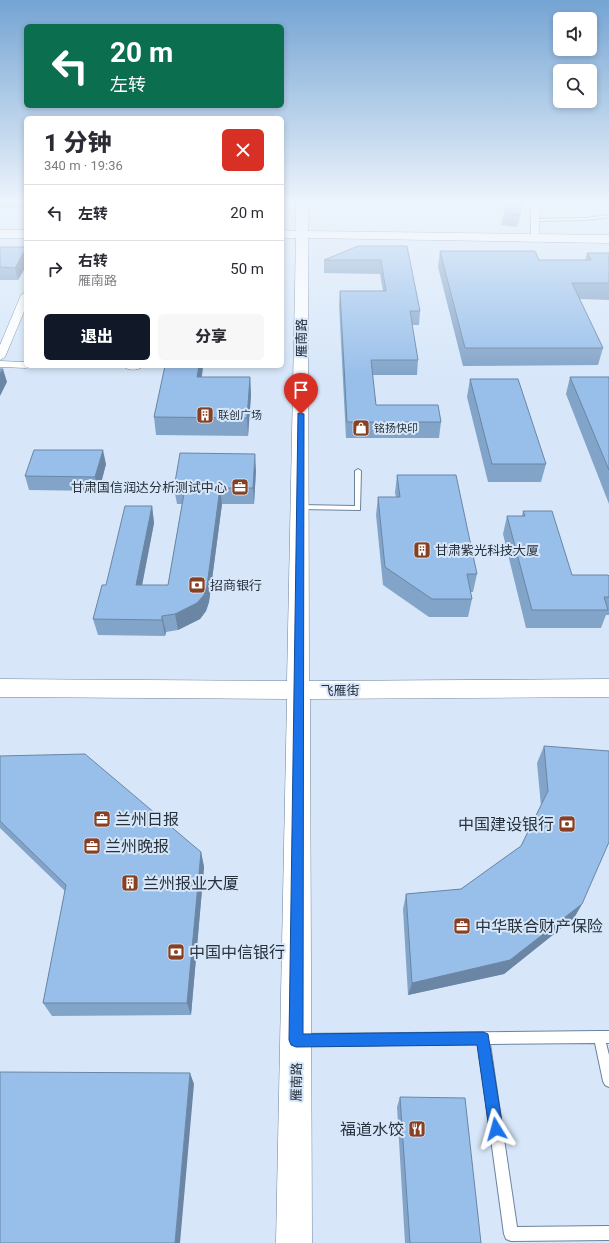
<!DOCTYPE html>
<html lang="zh">
<meta charset="utf-8">
<style>
body{margin:0;font-family:Roboto,"Noto Sans SC",sans-serif;background:#f7f7f7;color:#2b2b33;height:100vh;display:flex;flex-direction:column;font-size:15px;white-space:nowrap}
*{box-sizing:border-box;margin:0}
p{font-size:13px;color:#7c7c81}
.icon{flex:none;width:22px;height:22px;fill:none;stroke:currentColor;stroke-width:2;stroke-linecap:round;stroke-linejoin:round}
.map{position:relative;flex:1;overflow:hidden}
.sheet{position:absolute;left:24px;top:116px;width:260px;height:252px;display:flex;flex-direction:column;background:#fff;border-radius:6px;box-shadow:0 2px 6px #0003}
.sheet>*{flex:none}
.hud{position:absolute;left:24px;top:24px;width:260px;height:84px;border-radius:6px;box-shadow:0 2px 6px #0003;background:#0b6e4f;color:#fff;overflow:hidden}
.tools{position:absolute;left:553px;top:12px;display:grid;gap:8px}
.tools a{display:grid;place-items:center;width:44px;height:44px;border-radius:6px;background:#fff;box-shadow:0 2px 6px #0003;font-size:20px}
.pin{position:absolute;display:grid;place-items:center;width:34px;height:34px;color:#fff;margin:-41px -17px;border-radius:50% 50% 50% 0;rotate:-45deg;box-shadow:0 0 4px #0007}
.pin .icon{rotate:45deg}
.me{position:absolute;width:44px;margin:-22px;rotate:352deg;stroke-linejoin:round;filter:drop-shadow(0 0 3px #0008)}
.turn{display:flex;align-items:center;gap:14px;height:84px;padding:0 20px;font-size:18px}
.turn .icon{width:52px;height:52px;stroke-width:2.5}
.turn b{display:block;font-size:28px;line-height:34px}
.round{display:grid;place-items:center;flex:none;width:42px;height:42px;border-radius:6px;background:#f7f7f7}
.headline{display:flex;align-items:center;justify-content:space-between;height:68px;padding:0 20px}
h1{font-size:24px;font-weight:800;line-height:30px}
.cta{display:flex;gap:8px;margin-top:auto;padding:8px 20px}
.cta a{flex:1;height:46px;border-radius:6px;background:#111827;color:#fff;font-size:16px;font-weight:800;line-height:46px;text-align:center}
.cta a+a{background:#f7f7f7;color:#2b2b33}
ul{padding:0;list-style:none}
li{display:flex;align-items:center;gap:12px;height:56px;padding:0 20px;border-top:1px solid #e1e1e2}
li div{flex:1}
li b{display:block;font-size:15px}
li em{font-style:normal}
.map>svg:first-child{display:block}
.lines{fill:none;stroke-linecap:round;stroke-linejoin:round}
.lane-casing{stroke:#6b839e;stroke-width:2}
.street-casing{stroke:#6b839e;stroke-width:1}
.secondary-casing{stroke:#6b839e;stroke-width:1}
.lane{fill:#fff;fill-rule:evenodd}
.street{fill:#fff;fill-rule:evenodd}
.secondary{fill:#fff;fill-rule:evenodd}
.wall{fill:#83a4c9}
.shaded-wall{fill:#6a86a4}
.building{fill:#98bfea;stroke:#6a86a4}
.route{fill:#1a73e8;stroke:#114b97}
.labels{text-anchor:middle;stroke-width:4;stroke-linejoin:round;paint-order:stroke}
.far-poi-label{font-size:11px;fill:#27313c;stroke:#d7e7f9;text-anchor:start}
.street-label{font-size:13px;fill:#27313c;stroke:#d7e7f9}
.poi-label{font-size:13px;fill:#27313c;stroke:#d7e7f9;text-anchor:start}
.near-poi-label{font-size:16px;fill:#27313c;stroke:#d7e7f9;text-anchor:start}
</style>
<div class="map">
<svg width="609" height="1243" viewBox="0 0 609 1243">
<rect width="100%" height="100%" fill="#d7e7f9"/>
<g class="lines">
<!-- lane casing -->
<g class="lane-casing">
<path id="lane" d="M609 215V217L585 220 534 221 532 220 534 219 585 218Z
M358 469 361 471 360 510 298 509 297 507 300 505 355 506V471Z
M599 1031H609V1043H606L609 1055V1087L605 1085 603 1081 595 1043 490 1044 517 1227 609 1226V1240L511 1241 506 1239 504 1234 478 1044 301 1046 297 1044 295 1040 297 1036 301 1034Z"/>
</g>
<!-- street casing -->
<g class="street-casing">
<path id="street" d="M531 201H539V239L535 242 531 239Z
M26 292V307L5 357 0 360V345L21 295Z
M0 361 26 362V366H31L26 368 0 367Z
M123 366H143C139 371 127 371 123 366Z"/>
</g>
<!-- secondary casing -->
<g class="secondary-casing">
<path id="secondary" d="M296 201H308V231L609 235V243L308 238 309 681 609 679V697L310 699 312 1243H276L287 699 0 697V679L287 681 296 238H282V230L296 231Z
M0 230H26V238H0Z"/>
</g>
<!-- lane -->
<use href="#lane" class="lane"/>
<!-- street -->
<use href="#street" class="street"/>
<!-- secondary -->
<use href="#secondary" class="secondary"/>
</g>
<!-- wall -->
<path class="wall" d="M0 201H26V208H0Z
M507 201H524L517 227 501 225Z
M407 246 420 311 419 325H412L418 360 417 375H372L376 405 441 422 439 438H346L339 305 340 291H383L380 274 324 273V260Z
M0 247H26V266L18 280H0Z
M440 251 539 260H585L587 253H609V300L580 299 603 348 598 365 463 366 438 267Z
M165 366H203L202 377H250L251 395 248 436 156 435 154 417Z
M570 377H609V504L566 394Z
M470 379 546 464 541 482H488L467 397Z
M106 464 99 491 29 490 25 476Z
M256 470 254 504H222L209 602 206 611 200 619 178 630 166 632 165 636 98 635 93 619 106 585 152 506 154 523 142 585H168L182 504H177L174 488Z
M397 475 477 574 473 592H470L472 599 468 617H429L383 585 376 515 378 497H396L395 493Z
M523 511 572 575 609 576V615H606L601 628H526L503 534 507 516H522Z
M544 746 582 904 574 918 504 974 408 995 403 909 406 894 461 889 521 846 541 806 537 763Z
M0 756 201 852 204 867 191 1015 52 1016 43 1003 65 891 0 828Z
M400 1097 481 1243H405L397 1107Z"/>
<!-- shaded-wall -->
<path class="shaded-wall" d="M523 201H524L517 227 519 215Z
M26 248V266L18 280 15 268Z
M199 366H203L199 395 197 377Z
M3 369 7 382 0 396V374Z
M250 377 251 395 248 436 247 418Z
M103 450 106 464 99 491 95 477Z
M255 454 256 470 254 504 253 488Z
M220 488 222 504 209 602 206 611 200 619 178 630 175 614Z
M152 506 154 523 139 601 136 585Z
M162 616 166 632 165 636 162 620Z
M201 852 204 867 191 1015 187 1003Z
M582 904 574 918 504 974 408 995 412 983Z
M190 1073 194 1084 180 1243H175Z"/>
<!-- building -->
<path class="building" d="M507 201H523L519 215 504 213Z
M358 246H407L420 311H410L418 360H371L376 405H438L441 422H347L340 291H386L381 260H324Z
M0 247H26V248L15 268 0 267Z
M440 251H535L539 260H591L587 253H609V283H572L603 348H465Z
M165 366H199L197 377H250L247 418 154 417Z
M0 369H3L0 374Z
M570 377H609V470Z
M470 379H518L546 464H492Z
M34 450H103L95 477 25 476Z
M180 453 255 454 253 488H220L207 586 204 595 197 603 175 614 162 616V620L93 619 102 585H106L125 506H152L136 585H168L185 488H174Z
M397 475H456L477 574H467L472 599H432L385 567 378 497H400Z
M523 511H552L572 575H608L609 576V597H604L608 610H532L507 516H525Z
M544 746 609 751V842L582 904 510 960 412 983 406 894 461 889 521 846 548 791Z
M85 754 201 852 187 1003H43L66 885 0 821V756Z
M0 1072 190 1073 175 1243H0Z
M400 1097 465 1098 481 1243H410Z"/>
<!-- sky -->
<linearGradient id="sky" x2="0" y2="1"><stop stop-color="#74a4d3"/><stop offset="0.54" stop-color="#edf4fc"/><stop offset="1" stop-color="#edf4fc" stop-opacity="0"/></linearGradient>
<rect width="609" height="375" fill="url(#sky)"/>
<!-- route -->
<path class="route" d="M298 413 304 414 303 1034 483 1032 488 1034 503 1129 501 1134 496 1136 491 1134 489 1129 477 1045 296 1047 291 1045 289 1040Z"/>
<!-- icons -->
<defs>
<g id="building-square" transform="scale(0.9)"><rect x="-9" y="-9" width="18" height="18" rx="4" fill="#884022" stroke="#d7e7f9"/><path d="M-4-6H4V6H1V3H-1V6H-4ZM-2.5-4.3h1.7v1.8h-1.7ZM.8-4.3h1.7v1.8H.8ZM-2.5-1h1.7V.8h-1.7ZM.8-1h1.7V.8H.8Z" fill="#fff"/></g>
<g id="shop-square" transform="scale(0.9)"><rect x="-9" y="-9" width="18" height="18" rx="4" fill="#884022" stroke="#d7e7f9"/><path d="M-5-2.5h2.3a2.7 3.5 0 0 1 5.4 0H5L5.5 6h-11ZM-1.5-2.5h3a1.5 2.3 0 0 0-3 0Z" fill="#fff"/></g>
<g id="office-square" transform="scale(0.9)"><rect x="-9" y="-9" width="18" height="18" rx="4" fill="#884022" stroke="#d7e7f9"/><path d="M-6-3h4V-5.5h4V-3h4V5H-6ZM-1-4.5V-3h2v-1.5ZM-6 0V1H6V0Z" fill="#fff"/></g>
<g id="bank-square" transform="scale(0.9)"><rect x="-9" y="-9" width="18" height="18" rx="4" fill="#884022" stroke="#d7e7f9"/><path d="M-6-4H6V4H-6ZM0-2.3a2.3 2.3 0 1 0 0 4.6a2.3 2.3 0 1 0 0-4.6Z" fill="#fff"/></g>
<g id="restaurant-square" transform="scale(0.9)"><rect x="-9" y="-9" width="18" height="18" rx="4" fill="#884022" stroke="#d7e7f9"/><path d="M-5-6h1v4h1v-4h1v4h1v-4h1v5L-1.5 .5V6h-2V.5L-5-1ZM5-6V6H3V1.5H1.5Q1.5-4 5-6Z" fill="#fff"/></g>
</defs>
<g fill-rule="evenodd">
<use href="#building-square" x="205" y="415"/>
<use href="#shop-square" x="361" y="428"/>
<use href="#office-square" x="240" y="487"/>
<use href="#building-square" x="422" y="550"/>
<use href="#bank-square" x="197" y="585"/>
<use href="#office-square" x="102" y="819"/>
<use href="#bank-square" x="567" y="824"/>
<use href="#office-square" x="92" y="846"/>
<use href="#building-square" x="130" y="883"/>
<use href="#office-square" x="462" y="926"/>
<use href="#bank-square" x="176" y="952"/>
<use href="#restaurant-square" x="417" y="1129"/>
</g>
<g class="labels">
<!-- far-poi labels -->
<g class="far-poi-label">
<text x="218" y="419">联创广场</text>
<text x="374" y="432">铭扬快印</text>
</g>
<!-- street labels -->
<g class="street-label">
<text transform="translate(301 338) rotate(-90)" y="5">雁南路</text>
<text x="340" y="695">飞雁街</text>
<text transform="translate(296 1082) rotate(-89)" y="5">雁南路</text>
</g>
<!-- poi labels -->
<g class="poi-label">
<text x="227" y="492" text-anchor="end">甘肃国信润达分析测试中心</text>
<text x="435" y="555">甘肃紫光科技大厦</text>
<text x="210" y="590">招商银行</text>
</g>
<!-- near-poi labels -->
<g class="near-poi-label">
<text x="115" y="825">兰州日报</text>
<text x="554" y="830" text-anchor="end">中国建设银行</text>
<text x="105" y="852">兰州晚报</text>
<text x="143" y="889">兰州报业大厦</text>
<text x="475" y="932">中华联合财产保险</text>
<text x="189" y="958">中国中信银行</text>
<text x="404" y="1135" text-anchor="end">福道水饺</text>
</g>
</g>
</svg>
<div class="tools">
<a><svg class="icon" aria-label="sound" viewBox="0 0 24 24"><path d="M4 9h4l5-4v14l-5-4H4zM17 9q2 3 0 6"/></svg></a>
<a><svg class="icon" aria-label="search" viewBox="0 0 24 24"><circle cx="10" cy="10" r="6"/><path d="M15 15l6 6"/></svg></a>
</div>
<div class="pin" style="left:301px;top:414px;background:#d93025"><svg class="icon" aria-label="arrive" viewBox="0 0 24 24"><path d="M6 21V4h12l-3 4 3 4H6"/></svg></div>
<svg class="me" style="left:496px;top:1129px" viewBox="-20 -20 40 40"><path d="M0-17L14 15 0 8-14 15z" fill="#1a73e8" stroke="#fff" stroke-width="4"/></svg>
<div class="hud">
<div class="turn"><svg class="icon" aria-label="left" viewBox="0 0 24 24"><path d="M17 20v-9H6M10 6l-5 5 5 5"/></svg><div><b>20 m</b>左转</div></div>
</div>
<section class="sheet">
<div class="headline"><div><h1>1 分钟</h1><p>340 m · 19:36</p></div><a class="round" style="background:#d93025;color:#fff"><svg class="icon" aria-label="close" viewBox="0 0 24 24"><path d="M6 6l12 12M18 6L6 18"/></svg></a></div>
<ul>
<li><svg class="icon" aria-label="left" viewBox="0 0 24 24"><path d="M17 20v-9H6M10 6l-5 5 5 5"/></svg><div><b>左转</b></div><em>20 m</em></li>
<li><svg class="icon" aria-label="right" viewBox="0 0 24 24"><path d="M7 20v-9h11M14 6l5 5-5 5"/></svg><div><b>右转</b><p>雁南路</p></div><em>50 m</em></li>
</ul>
<div class="cta"><a>退出</a><a>分享</a></div>
</section>
</div>
